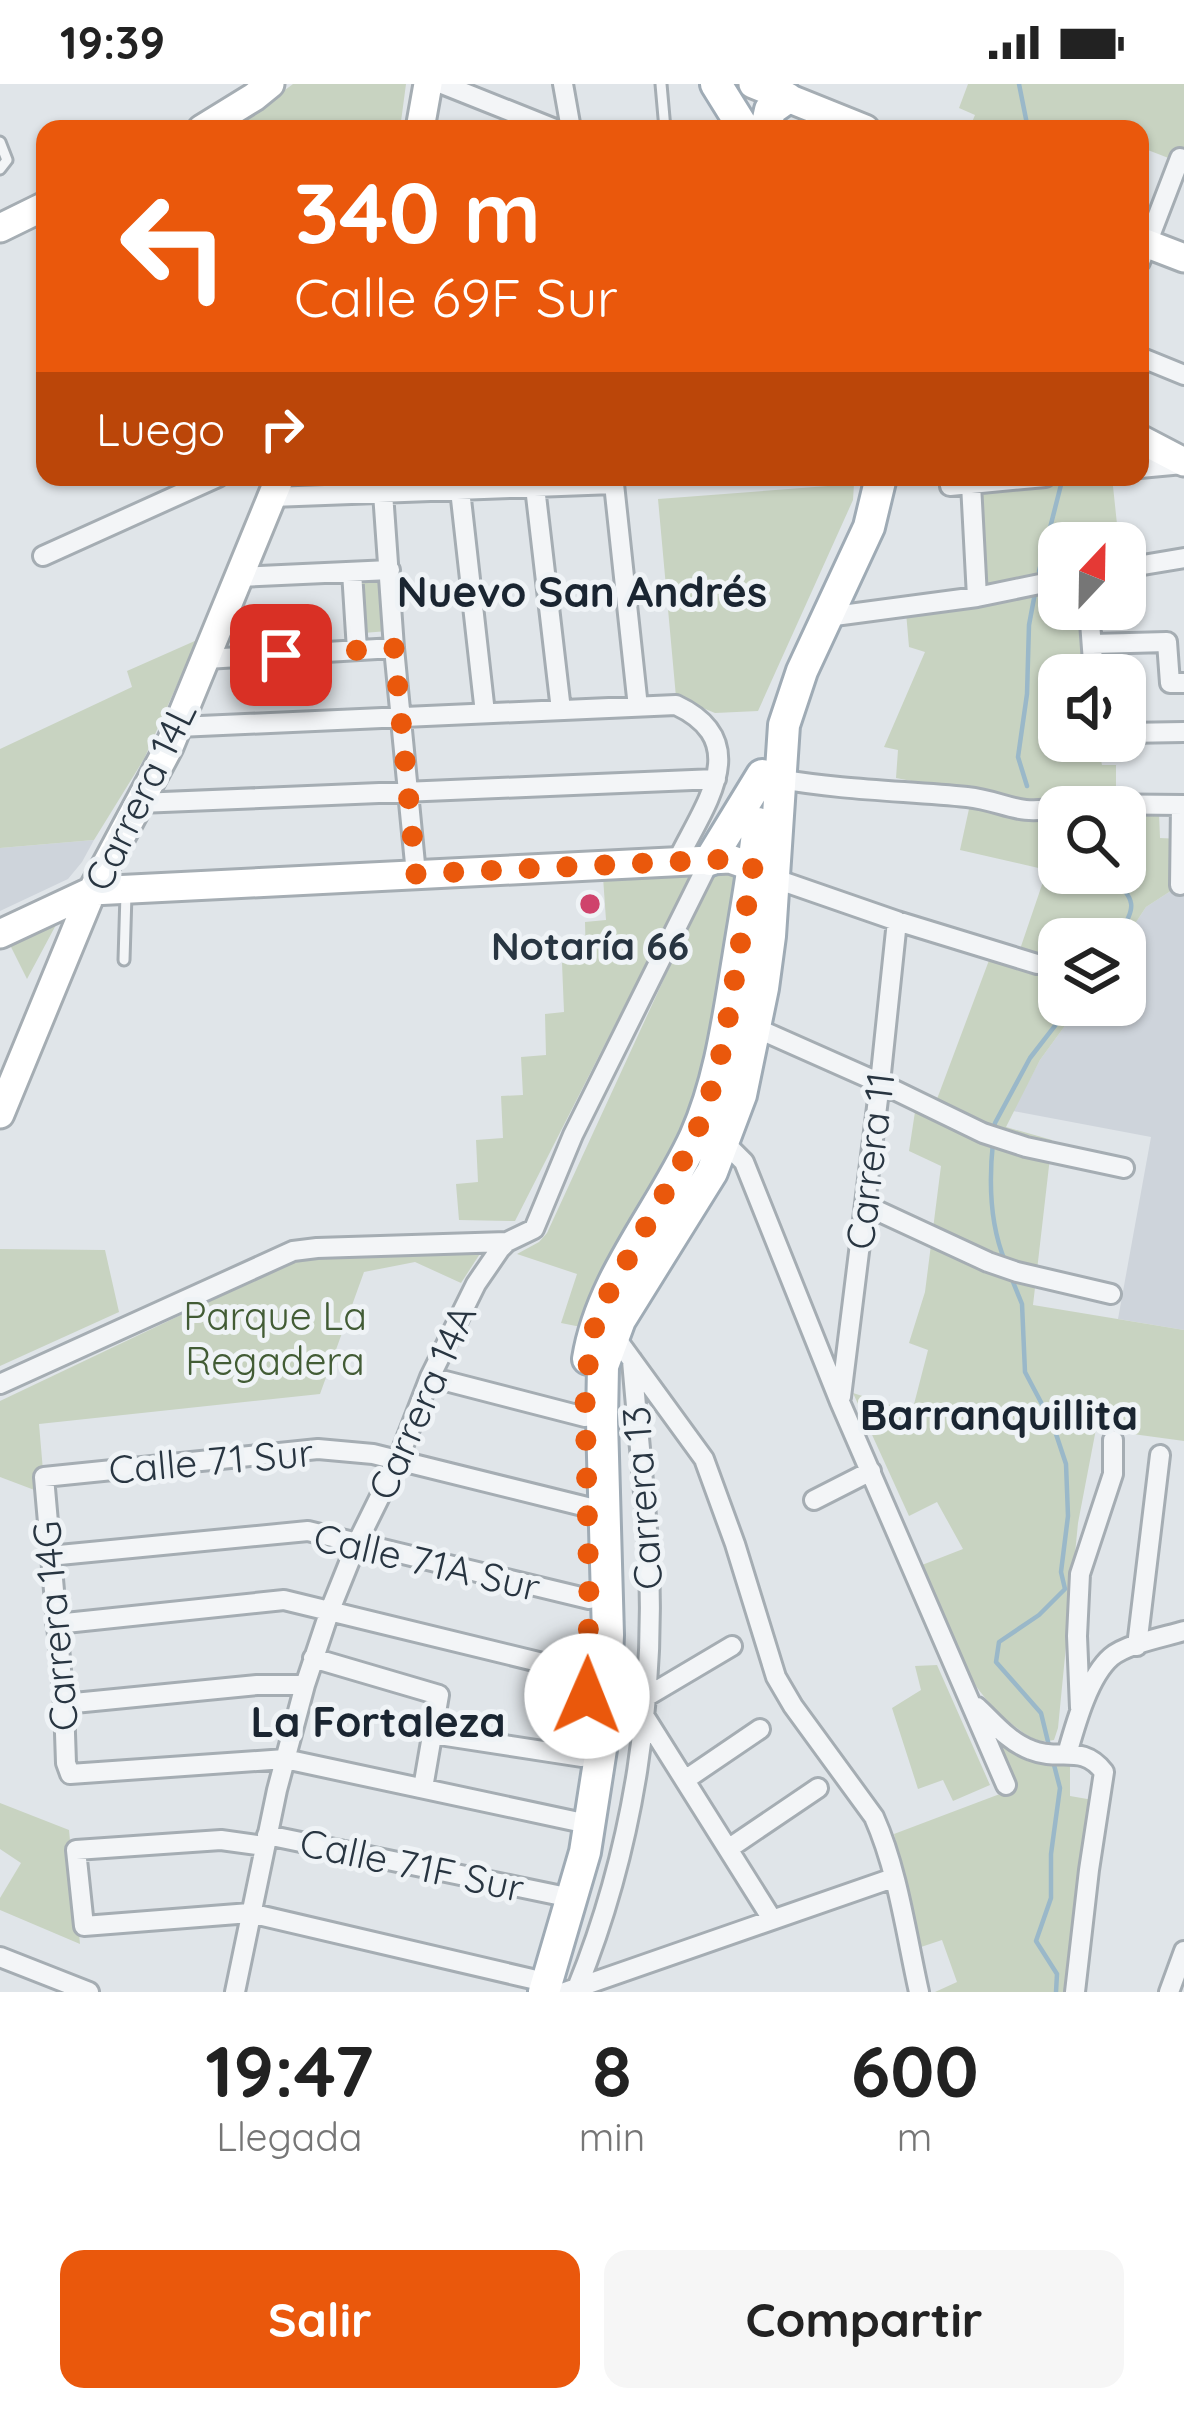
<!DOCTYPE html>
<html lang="es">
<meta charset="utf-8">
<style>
body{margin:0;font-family:Quicksand,sans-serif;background:#f6f6f6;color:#222;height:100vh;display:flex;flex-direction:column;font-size:45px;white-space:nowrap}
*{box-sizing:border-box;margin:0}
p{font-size:39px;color:#767676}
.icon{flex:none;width:66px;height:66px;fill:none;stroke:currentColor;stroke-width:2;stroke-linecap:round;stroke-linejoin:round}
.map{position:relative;height:1908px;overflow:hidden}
.side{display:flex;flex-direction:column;background:#fff;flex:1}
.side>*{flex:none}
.banner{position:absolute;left:36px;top:36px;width:1113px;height:366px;border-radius:24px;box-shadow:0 3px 9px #0004;background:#ea580c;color:#fff;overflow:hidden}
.needle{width:78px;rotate:22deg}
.fabs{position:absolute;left:1038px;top:438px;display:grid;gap:24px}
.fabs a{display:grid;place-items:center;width:108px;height:108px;border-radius:24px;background:#fff;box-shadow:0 3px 9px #0004;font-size:60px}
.pin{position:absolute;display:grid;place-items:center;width:102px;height:102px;color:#fff;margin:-51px;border-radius:24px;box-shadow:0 6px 18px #0006}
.me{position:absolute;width:132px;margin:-66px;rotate:1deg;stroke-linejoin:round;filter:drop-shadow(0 0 9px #0008)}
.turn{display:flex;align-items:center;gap:42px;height:252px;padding:0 60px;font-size:54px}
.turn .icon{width:156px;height:156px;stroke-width:2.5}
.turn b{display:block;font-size:84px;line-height:102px}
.then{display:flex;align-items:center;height:114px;padding:0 60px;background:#0003;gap:24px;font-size:45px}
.eta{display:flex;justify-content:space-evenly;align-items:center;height:204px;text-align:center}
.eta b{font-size:72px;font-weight:700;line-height:84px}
.cta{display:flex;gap:24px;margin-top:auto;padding:24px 60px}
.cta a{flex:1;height:138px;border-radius:24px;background:#ea580c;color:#fff;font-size:48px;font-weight:700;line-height:138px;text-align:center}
.cta a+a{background:#f6f6f6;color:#222}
.status{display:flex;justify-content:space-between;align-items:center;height:84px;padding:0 60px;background:#fff;direction:ltr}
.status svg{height:33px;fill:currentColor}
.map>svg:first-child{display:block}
.built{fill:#ced4db}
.green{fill:#c8d3c1}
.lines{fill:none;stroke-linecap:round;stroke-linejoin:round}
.stream{stroke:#9ab8c9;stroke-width:4.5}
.lane-casing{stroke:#a5adb3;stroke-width:15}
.street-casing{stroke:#a5adb3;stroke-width:24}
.secondary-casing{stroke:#a5adb3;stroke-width:33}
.primary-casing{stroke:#9fabb5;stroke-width:36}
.lane{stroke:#f3f5f7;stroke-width:9}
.street{stroke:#f3f5f7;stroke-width:18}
.secondary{stroke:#fff;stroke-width:27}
.primary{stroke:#fff;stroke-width:30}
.route{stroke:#ea580c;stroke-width:21;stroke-dasharray:0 37.8}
.poi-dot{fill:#cf436c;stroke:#eff3f6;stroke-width:4.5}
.labels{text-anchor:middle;stroke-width:10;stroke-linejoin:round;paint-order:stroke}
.street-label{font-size:39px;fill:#283541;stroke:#eff3f6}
.poi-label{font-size:39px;font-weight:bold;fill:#283541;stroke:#eff3f6}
.park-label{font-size:39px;fill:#425c35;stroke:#eff3f6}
.neighbourhood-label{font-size:42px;font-weight:bold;fill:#1a2531;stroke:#eff3f6}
</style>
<div class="status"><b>19:39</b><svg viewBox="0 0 49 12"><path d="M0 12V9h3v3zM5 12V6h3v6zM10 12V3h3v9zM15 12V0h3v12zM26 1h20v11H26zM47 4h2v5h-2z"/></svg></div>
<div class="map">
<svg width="1184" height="1908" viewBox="0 0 1184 1908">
<rect width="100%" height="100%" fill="#e0e5e9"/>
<!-- built -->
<path class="built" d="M94 756 82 778 68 795 0 827V764Z
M1180 801H1184V1246L1118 1235 1151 1053 1013 1027 1040 976 1080 921H1125V855L1146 823Z"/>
<!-- green -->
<path class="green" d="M293 0H406L400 45H233Z
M968 0H1184V80L1140 63V45H969L975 31 959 24Z
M981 393H1112L1119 459H1059V525H1086L1091 591H1059V657H1097L1102 681H1116V723H1059V789H1125V728L1159 729 1160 754 1181 755 1180 801 1146 823 1125 855H1059V921H1080L1040 976 1006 1043 1052 1056 1033 1221 1184 1246V1357L1096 1345 1078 1439 1058 1644 1054 1656C1036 1660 1027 1652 1013 1641 958 1597 947 1544 922 1481L963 1465 937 1418 909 1432 853 1309 912 1328 928 1266 909 1259 925 1208 941 1082 909 1067 918 1008 937 1015 991 871 1016 877 1047 786 960 766 974 702 932 701 896 694 898 666 884 663 925 568 909 563 906 528 981 521Z
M854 400 853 416 758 627 715 629 676 613 658 415Z
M383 493 388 547 363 549 358 495Z
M197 556 144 675 94 756 0 764V665L132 603 127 587Z
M729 783 741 796 721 923 691 1027 581 1243 561 1239 577 1190 517 1170 539 1158 547 1149 715 784Z
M694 785 515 1137 459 1136 456 1100 478 1098 476 1056 503 1054 501 1012 523 1011 521 973 546 971 545 930 564 928 562 879 586 878 585 838 606 836 603 793Z
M57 839 27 895 7 855Z
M485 1162 461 1199 415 1178 364 1188 320 1310 39 1340 45 1410 0 1393V1317L288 1180 304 1175Z
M0 1165 105 1166 119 1228 0 1282Z
M937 1581 990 1701 953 1717 943 1696 918 1705 892 1624 921 1606 915 1582Z
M988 1647C1013 1670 1036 1682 1070 1679V1712L1093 1716 1073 1908H935L957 1898 942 1856 921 1863 894 1750 1013 1705Z
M0 1719 69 1746 80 1860 0 1826V1814L21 1779 0 1765Z"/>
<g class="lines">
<!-- stream -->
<path class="stream" d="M1019 0 1028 45
M1039 487 1063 393
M1027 702 1018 673 1027 610 1029 541 1035 509
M1048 736 1059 748
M1108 789C1137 818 1138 820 1116 855
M994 1047 995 1039 1030 974 1071 921
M993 1058C989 1096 990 1141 1005 1177
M1011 1193 1022 1220 1025 1288 1053 1341 1066 1380 1068 1432 1061 1488 1065 1505 1039 1531 999 1558 996 1578 1041 1629 1050 1666
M1053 1677 1060 1704 1051 1770V1814L1036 1857 1057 1890 1056 1908"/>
<!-- lane casing -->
<g class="lane-casing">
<path id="lane" d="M661 0 665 45
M0 58 7 76 0 85
M124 876 126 810"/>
</g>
<!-- street casing -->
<g class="street-casing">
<path id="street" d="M442 0 555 45
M563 0 571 45
M1140 178 1180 74
M1140 273 1184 291
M1140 384 1184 380
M971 400 977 513
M950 402 1045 393
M535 403 561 626
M460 406 485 629
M383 409 394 564 416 790
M272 413 614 400 638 623
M43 472 218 393
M1125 484 1184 474
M352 488 357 566
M240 493 390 486
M1089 525 1094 591
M827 533 977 513 1059 496
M1092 560 1167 558 1170 599H1184
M206 575 394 564
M178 643 676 621C755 658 704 721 677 777
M1125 649 1184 648
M780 695C841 706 906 707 967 713 1005 717 1016 733 1059 723
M139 719 716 695
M1059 723 1080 720 1184 721
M773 794 897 837 1037 880
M1180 801 1181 721
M756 944 880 999 983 1049 1026 1063 1124 1084
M717 1060 733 1067 744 1078 840 1318 1006 1701
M865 1121 988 1178 1017 1188 1111 1210
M613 1250 704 1375 735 1460 776 1593 793 1622 874 1733C898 1787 906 1850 919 1908
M430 1293 585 1333
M0 1300 293 1167 317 1164 507 1158
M841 1313 880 999 897 837
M814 1416 871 1387
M49 1472 308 1447 589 1515
M56 1540 284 1516 588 1590
M1137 1562 1160 1371
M313 1574 439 1611 423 1704
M646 1613 732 1562
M64 1620 257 1601H305
M977 1623C993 1638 1009 1658 1031 1666 1060 1678 1082 1659 1104 1688L1089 1786 1075 1908
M1080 1624 1077 1552 1080 1490 1113 1390V1356
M645 1633 772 1835
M433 1650 582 1673
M1067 1670C1075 1642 1088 1593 1111 1573 1126 1560 1164 1553 1184 1547
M685 1696 760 1645
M574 1737 285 1675 70 1690 66 1679 64 1620 44 1393 318 1365 373 1370 587 1423
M267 1751 557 1811
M264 1762 221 1756 76 1766 84 1842 250 1829 532 1895
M728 1765 818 1704
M0 1873 89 1908
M577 1904C634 1764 657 1611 648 1460 644 1399 637 1338 632 1276
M235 1908 277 1706 305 1601 330 1526 357 1459 398 1376 430 1293 476 1200 500 1165 507 1158 534 1145 573 1051 710 776
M565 1908 893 1794
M1169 1908 1184 1867"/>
</g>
<!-- secondary casing -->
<g class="secondary-casing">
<path id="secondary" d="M753 0 865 45
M202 45 254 13 270 0
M420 45 428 0
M0 144 45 122
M1140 157 1184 174
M1140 355 1184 378
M0 850 92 807 730 775 753 783
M0 1030 92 807 169 663 280 393"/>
</g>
<!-- primary casing -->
<g class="primary-casing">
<path id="primary" d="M716 0 744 45
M766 44 770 26 787 14
M710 776 762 691
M588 1275C601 1194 661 1127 695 1053 720 997 728 935 738 875 745 830 754 784 758 739
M544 1908 585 1768 604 1646 608 1551 602 1337 603 1282 620 1236 712 1088 741 1011 763 904 770 852 784 641 802 587 869 443 881 393"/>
</g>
<!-- lane -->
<use href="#lane" class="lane"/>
<!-- street -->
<use href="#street" class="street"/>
<!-- secondary -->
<use href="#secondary" class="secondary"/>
<!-- primary -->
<use href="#primary" class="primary"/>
</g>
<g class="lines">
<!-- route -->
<path class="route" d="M281 571 394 564 416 790 730 775 753 783 724 959 705 1029 682 1078 606 1214 591 1253 585 1312 589 1515 587 1612"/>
</g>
<!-- markers -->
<circle class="poi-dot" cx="590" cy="820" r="12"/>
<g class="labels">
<!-- street labels -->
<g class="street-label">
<text transform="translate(140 712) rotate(-64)" y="14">Carrera 14L</text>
<text transform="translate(870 1077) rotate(-83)" y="14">Carrera 11</text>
<text transform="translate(422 1318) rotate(-66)" y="14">Carrera 14A</text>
<text transform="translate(211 1377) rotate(-5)" y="14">Calle 71 Sur</text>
<text transform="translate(642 1414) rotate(-94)" y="14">Carrera 13</text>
<text transform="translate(427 1478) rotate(13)" y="14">Calle 71A Sur</text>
<text transform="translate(55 1542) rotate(-95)" y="14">Carrera 14G</text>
<text transform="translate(412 1781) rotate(12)" y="14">Calle 71F Sur</text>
</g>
<!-- poi labels -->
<g class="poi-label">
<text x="590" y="876">Notaría 66</text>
</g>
<!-- park labels -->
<g class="park-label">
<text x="275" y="1246">Parque La<tspan x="275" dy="45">Regadera</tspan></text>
</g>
<!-- neighbourhood labels -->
<g class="neighbourhood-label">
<text x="582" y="523">Nuevo San Andrés</text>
<text x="999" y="1346">Barranquillita</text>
<text x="378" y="1653">La Fortaleza</text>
</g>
</g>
</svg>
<div class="fabs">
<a><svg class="needle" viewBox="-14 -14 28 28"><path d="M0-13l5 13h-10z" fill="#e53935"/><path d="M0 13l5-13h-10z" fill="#767676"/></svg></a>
<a><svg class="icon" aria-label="sound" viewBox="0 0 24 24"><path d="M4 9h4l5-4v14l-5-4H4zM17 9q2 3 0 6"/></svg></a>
<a><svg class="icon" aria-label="search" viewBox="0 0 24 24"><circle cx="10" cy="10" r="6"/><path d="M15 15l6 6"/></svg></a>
<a><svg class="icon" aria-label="layers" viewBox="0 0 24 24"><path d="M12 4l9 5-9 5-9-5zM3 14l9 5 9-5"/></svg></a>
</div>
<div class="pin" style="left:281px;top:571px;background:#d93025"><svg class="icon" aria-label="arrive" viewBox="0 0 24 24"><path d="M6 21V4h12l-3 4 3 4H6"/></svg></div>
<svg class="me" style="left:587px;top:1612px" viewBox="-20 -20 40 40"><circle r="19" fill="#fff"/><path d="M0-13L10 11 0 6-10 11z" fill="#ea580c"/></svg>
<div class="banner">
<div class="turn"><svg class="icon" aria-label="left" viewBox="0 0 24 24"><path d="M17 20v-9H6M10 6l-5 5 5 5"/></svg><div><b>340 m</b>Calle 69F Sur</div></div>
<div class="then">Luego<svg class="icon" aria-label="right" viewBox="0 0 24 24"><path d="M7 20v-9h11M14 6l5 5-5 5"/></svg></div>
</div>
</div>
<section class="side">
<div class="eta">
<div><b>19:47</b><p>Llegada</p></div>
<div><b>8</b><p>min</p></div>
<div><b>600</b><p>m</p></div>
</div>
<div class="cta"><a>Salir</a><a>Compartir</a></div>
</section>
